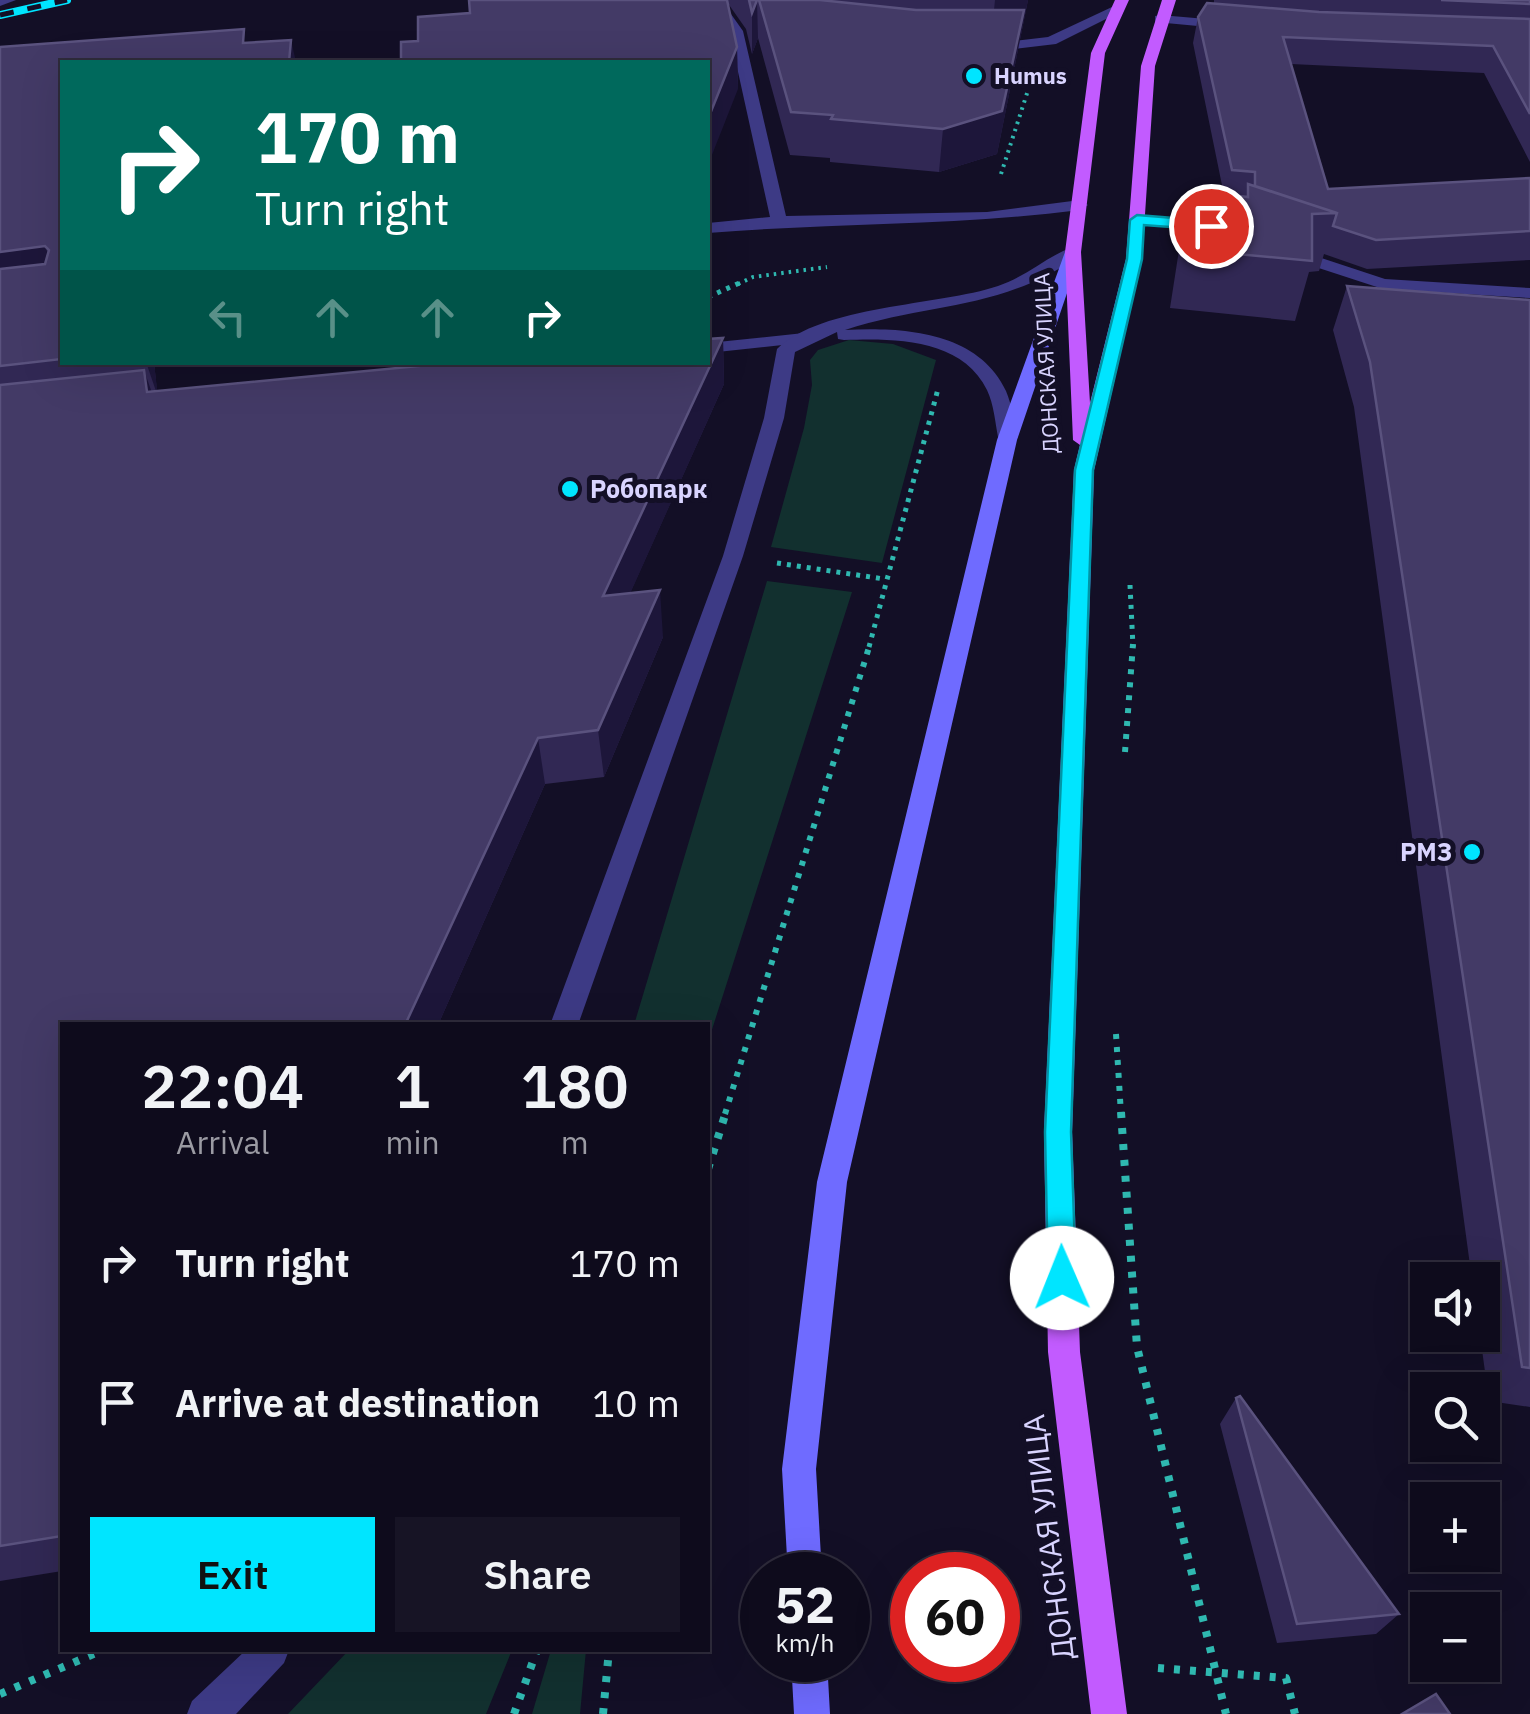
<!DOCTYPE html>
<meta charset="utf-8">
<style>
body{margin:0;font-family:"IBM Plex Sans",sans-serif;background:#171425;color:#f1f3f6;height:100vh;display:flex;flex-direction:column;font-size:38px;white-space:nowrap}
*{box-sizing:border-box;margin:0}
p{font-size:32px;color:#9b9ba3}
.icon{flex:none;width:55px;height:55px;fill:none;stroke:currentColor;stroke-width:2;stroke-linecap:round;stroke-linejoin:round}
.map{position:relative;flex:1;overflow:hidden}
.drawer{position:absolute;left:60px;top:1022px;width:650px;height:630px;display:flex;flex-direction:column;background:#0e0b1c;border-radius:0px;box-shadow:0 10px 40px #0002,0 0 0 2px #2e2b3b}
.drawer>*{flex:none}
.top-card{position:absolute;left:60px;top:60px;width:650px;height:305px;border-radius:0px;box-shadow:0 10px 40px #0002,0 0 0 2px #2e2b3b;background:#00695c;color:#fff;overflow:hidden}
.controls{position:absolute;left:1410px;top:1262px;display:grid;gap:20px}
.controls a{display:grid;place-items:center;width:90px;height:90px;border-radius:0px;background:#0e0b1c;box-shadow:0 10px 40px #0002,0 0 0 2px #2e2b3b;font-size:50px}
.speed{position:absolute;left:740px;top:1552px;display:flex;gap:20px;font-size:50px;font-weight:700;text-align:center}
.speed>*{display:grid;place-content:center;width:130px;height:130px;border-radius:50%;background:#0e0b1c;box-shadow:0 10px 40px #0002,0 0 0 2px #2e2b3b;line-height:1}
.speed small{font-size:25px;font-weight:400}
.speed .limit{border:15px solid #d22;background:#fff;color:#111}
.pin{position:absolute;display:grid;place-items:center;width:85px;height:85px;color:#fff;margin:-42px;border:5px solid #fff;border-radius:50%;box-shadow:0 2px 10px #0007}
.me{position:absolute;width:110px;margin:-55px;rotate:359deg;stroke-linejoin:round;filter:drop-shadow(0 0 8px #0008)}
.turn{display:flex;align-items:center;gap:35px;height:210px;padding:0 30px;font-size:45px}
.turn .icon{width:130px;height:130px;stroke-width:2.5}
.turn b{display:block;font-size:70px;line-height:85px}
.lanes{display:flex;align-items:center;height:95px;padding:0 30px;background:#0003;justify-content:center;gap:50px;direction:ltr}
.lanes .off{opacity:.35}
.eta{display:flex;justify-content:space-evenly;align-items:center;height:170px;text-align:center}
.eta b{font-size:60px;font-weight:600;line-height:70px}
.primary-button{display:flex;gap:20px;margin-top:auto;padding:20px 30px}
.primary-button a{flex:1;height:115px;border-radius:0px;background:#00e5ff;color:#111;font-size:40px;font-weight:600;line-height:115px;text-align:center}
.primary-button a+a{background:#171425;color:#f1f3f6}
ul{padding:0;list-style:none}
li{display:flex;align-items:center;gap:30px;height:140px;padding:0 30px}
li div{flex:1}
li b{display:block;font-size:38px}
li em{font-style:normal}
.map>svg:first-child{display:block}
.green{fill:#12302f}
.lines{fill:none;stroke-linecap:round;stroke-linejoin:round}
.path-far3{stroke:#2fb8b0;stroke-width:4;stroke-dasharray:2.5 5;stroke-linecap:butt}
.path-far2{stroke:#2fb8b0;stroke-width:5;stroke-dasharray:4 6;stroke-linecap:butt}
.path-far1{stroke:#2fb8b0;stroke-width:6;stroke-dasharray:5 8;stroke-linecap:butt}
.path{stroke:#2fb8b0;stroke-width:8;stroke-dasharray:6 10;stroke-linecap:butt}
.service{fill:#3d3a85;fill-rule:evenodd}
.minor{fill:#3d3a85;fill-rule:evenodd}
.secondary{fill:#6f6bff;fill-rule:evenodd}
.primary{fill:#c25bff;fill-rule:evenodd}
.rail-casing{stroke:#00e5ff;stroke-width:8}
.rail{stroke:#130f26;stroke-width:5;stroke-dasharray:14;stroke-linecap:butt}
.wall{fill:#312854}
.shaded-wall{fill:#1d163a}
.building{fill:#433a66;stroke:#5a527e;stroke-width:2.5}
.route{fill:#00e5ff;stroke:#0095a6;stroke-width:2.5}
.poi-dot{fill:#00e5ff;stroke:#130f26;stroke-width:4}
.labels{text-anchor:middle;stroke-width:10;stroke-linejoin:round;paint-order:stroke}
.far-poi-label{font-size:22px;font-weight:bold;fill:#d9d4ff;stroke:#130f26;text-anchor:start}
.far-street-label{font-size:22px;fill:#d9d4ff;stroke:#130f26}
.poi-label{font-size:25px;font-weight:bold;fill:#d9d4ff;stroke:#130f26;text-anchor:start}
.near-street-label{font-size:30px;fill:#d9d4ff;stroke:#130f26}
</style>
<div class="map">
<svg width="1530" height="1714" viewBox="0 0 1530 1714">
<rect width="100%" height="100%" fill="#130f26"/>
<!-- green -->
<path class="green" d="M849 340 893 344 936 360 882 563 771 547 804 428 812 385 810 360 818 350Z
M767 581 852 592 708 1042V1025H634Z
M349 1650H512L486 1714H288Z
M551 1650H586L580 1714H532Z"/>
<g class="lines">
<!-- path-far3 -->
<path class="path-far3" d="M1001 174 1031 81
M738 284 753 277 827 267"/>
<!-- path-far2 -->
<path class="path-far2" d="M708 297 744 281
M777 563 884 579
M1130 585 1133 647
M869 647 938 389"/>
<!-- path-far1 -->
<path class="path-far1" d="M1125 752 1133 644
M1116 1034 1121 1114
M725 1114 870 644"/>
<!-- path -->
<path class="path" d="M1121 1112 1137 1347 1226 1714
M708 1169 726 1112
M1158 1668 1286 1678 1295 1714
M0 1694 103 1650
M514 1714 537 1650
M603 1714 609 1650"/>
<!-- service -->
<path class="service" d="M0 0H16L0 6Z
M707 0H721L743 31 786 216 987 212 1080 200 1088 205 1080 210C956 226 832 223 708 233V223L770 217 729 31Z
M1112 7 1124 10 1056 44 987 52 980 48 987 44 1048 37Z
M1160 15 1230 21 1237 25 1230 29 1155 22V16Z
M1137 215 1215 222 1223 227 1215 232 1131 223V217Z
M1291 248 1385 279 1530 288V298L1383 289 1285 257V249Z
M804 333 810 334V342L708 353V343Z"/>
<!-- minor -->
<path class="minor" d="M1073 247 1081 252 1079 256C1000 311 932 302 845 330 902 327 978 331 1006 391 1012 405 1014 422 1018 437L1015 441 1008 443 998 437C995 422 994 405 987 390 962 338 893 338 844 340L838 339 837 332 795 352 784 418 743 556 578 1025H550L723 556 764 418 777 349C822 305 938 306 998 286 1026 277 1047 256 1073 247Z
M246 1650H289L284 1663 236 1714H187L192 1701Z"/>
<!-- secondary -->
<path class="secondary" d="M1073 247 1081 252 1017 440 847 1182 816 1469 822 1575H788L782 1469 817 1182 997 440 1065 252Z
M791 1660H827L830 1714H794Z"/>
<!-- primary -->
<path class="primary" d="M1115 0H1129L1105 53 1081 252 1090 403 1126 259 1141 66 1162 0H1176L1155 66 1142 259 1094 470 1072 1132 1080 1352 1127 1714H1091L1048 1352 1044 1132 1074 470 1080 445 1073 440 1065 252 1091 53Z"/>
<!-- rail casing -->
<g class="rail-casing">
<path id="rail" d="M0 15 67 0"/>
</g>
<!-- rail -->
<use href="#rail" class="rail"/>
</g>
<!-- wall -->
<path class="wall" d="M469 0H1028L997 154 939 172 830 162V158L790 155 758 38 752 54 746 29 727 2 737 47 738 89 418 41 470 13Z
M1214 0H1530V162L1484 73 1291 64 1328 189 1530 179V260L1367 269 1324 254 1319 271 1309 272 1295 321 1170 308 1179 250 1192 191 1224 195 1193 43 1198 17 1214 4Z
M0 47 62 62V362H154L157 391 723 338 724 384 630 593 663 637 604 777 545 784 438 1025H62V1571L0 1581Z
M1347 286 1530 300V1407L1489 1401 1480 1335H1482V1280H1472L1354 407 1333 330Z
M1236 1398 1399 1614 1376 1634 1277 1643 1220 1424Z"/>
<!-- shaded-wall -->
<path class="shaded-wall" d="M757 0 758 38 752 54V13Z
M995 0H1028L997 154 939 172 943 129 991 40Z
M291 40 296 62H289Z
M737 47 738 89 708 165V119Z
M45 246 62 291 0 300V252Z
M723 338 724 384 608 643 603 596Z
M146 362H154L158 397Z
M144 370 160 416 147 392Z
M660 590 663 637 604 777 598 730Z
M538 738 545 784 438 1025H405Z"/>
<!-- building -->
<path class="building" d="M469 0H727L737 47 708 119V62H401V42L418 41V17L470 13Z
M749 0H757L752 13Z
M759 0H820L916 10H1024L1002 111 943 129 831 119 833 115 791 112Z
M1441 0H1530V4Z
M1207 3 1319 12 1530 19V114L1493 46 1283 37 1328 189 1530 178V231L1376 240 1333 226 1337 213 1255 186V172L1232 170 1198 17Z
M244 29 243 43 291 40 289 62H62V359L0 366V269L45 264 49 250 45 246 0 252V47Z
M1248 184 1337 213 1312 214V261L1183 249 1192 191 1248 197Z
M1347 286 1530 300V1368L1522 1367 1370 362Z
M723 338 603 596 660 590 598 730 538 738 405 1025H62V1536L0 1546V385L144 370 147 392 460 362H708V339Z
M1240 1396 1399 1614 1297 1624 1236 1398Z
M1436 1694 1450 1714H1402Z"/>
<!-- route -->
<path class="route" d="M1137 215 1211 221 1218 226 1211 230 1144 225 1142 259 1093 470 1071 1132 1076 1278 1072 1288 1062 1291 1052 1288 1048 1278 1045 1132 1075 470 1127 259 1130 220Z"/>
<!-- markers -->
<g class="poi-dot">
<circle cx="974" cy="76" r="10"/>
<circle cx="570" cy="489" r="10"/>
<circle cx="1472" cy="852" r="10"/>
</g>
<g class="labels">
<!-- far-poi labels -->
<g class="far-poi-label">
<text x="994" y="84">Humus</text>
</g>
<!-- far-street labels -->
<g class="far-street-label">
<text transform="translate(1046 363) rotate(-93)" y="8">ДОНСКАЯ УЛИЦА</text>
</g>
<!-- poi labels -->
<g class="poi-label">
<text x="590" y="498">Робопарк</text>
<text x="1452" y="861" text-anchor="end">РМЗ</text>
</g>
<!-- near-street labels -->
<g class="near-street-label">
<text transform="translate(1049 1537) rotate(-97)" y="10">ДОНСКАЯ УЛИЦА</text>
</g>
</g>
</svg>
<div class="controls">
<a><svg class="icon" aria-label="sound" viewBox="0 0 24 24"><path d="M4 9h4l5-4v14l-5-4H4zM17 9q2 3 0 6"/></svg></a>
<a><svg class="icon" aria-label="search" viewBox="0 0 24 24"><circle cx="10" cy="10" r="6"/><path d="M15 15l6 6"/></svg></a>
<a>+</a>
<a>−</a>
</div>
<div class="speed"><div>52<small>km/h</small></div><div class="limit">60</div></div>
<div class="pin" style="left:1211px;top:226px;background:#d93025"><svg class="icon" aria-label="arrive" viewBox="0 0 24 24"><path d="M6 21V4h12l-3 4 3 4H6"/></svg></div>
<svg class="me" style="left:1062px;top:1278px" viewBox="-20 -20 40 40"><circle r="19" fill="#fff"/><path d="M0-13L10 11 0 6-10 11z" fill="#00e5ff"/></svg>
<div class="top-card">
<div class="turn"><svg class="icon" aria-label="right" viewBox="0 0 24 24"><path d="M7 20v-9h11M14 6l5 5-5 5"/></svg><div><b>170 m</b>Turn right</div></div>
<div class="lanes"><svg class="icon off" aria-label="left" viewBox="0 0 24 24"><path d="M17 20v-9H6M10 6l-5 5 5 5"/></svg><svg class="icon off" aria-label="ahead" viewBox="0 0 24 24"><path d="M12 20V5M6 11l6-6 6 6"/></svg><svg class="icon off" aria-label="ahead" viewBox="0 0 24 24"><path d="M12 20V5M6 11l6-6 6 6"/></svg><svg class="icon" aria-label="right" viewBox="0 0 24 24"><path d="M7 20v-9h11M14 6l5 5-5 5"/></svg></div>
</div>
<section class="drawer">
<div class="eta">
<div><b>22:04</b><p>Arrival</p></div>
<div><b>1</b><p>min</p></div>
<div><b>180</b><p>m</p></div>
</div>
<ul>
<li><svg class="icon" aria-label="right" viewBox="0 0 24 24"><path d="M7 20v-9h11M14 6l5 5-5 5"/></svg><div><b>Turn right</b></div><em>170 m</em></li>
<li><svg class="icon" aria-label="arrive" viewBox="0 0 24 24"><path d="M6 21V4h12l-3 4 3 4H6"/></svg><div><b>Arrive at destination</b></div><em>10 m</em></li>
</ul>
<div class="primary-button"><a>Exit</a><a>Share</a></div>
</section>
</div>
